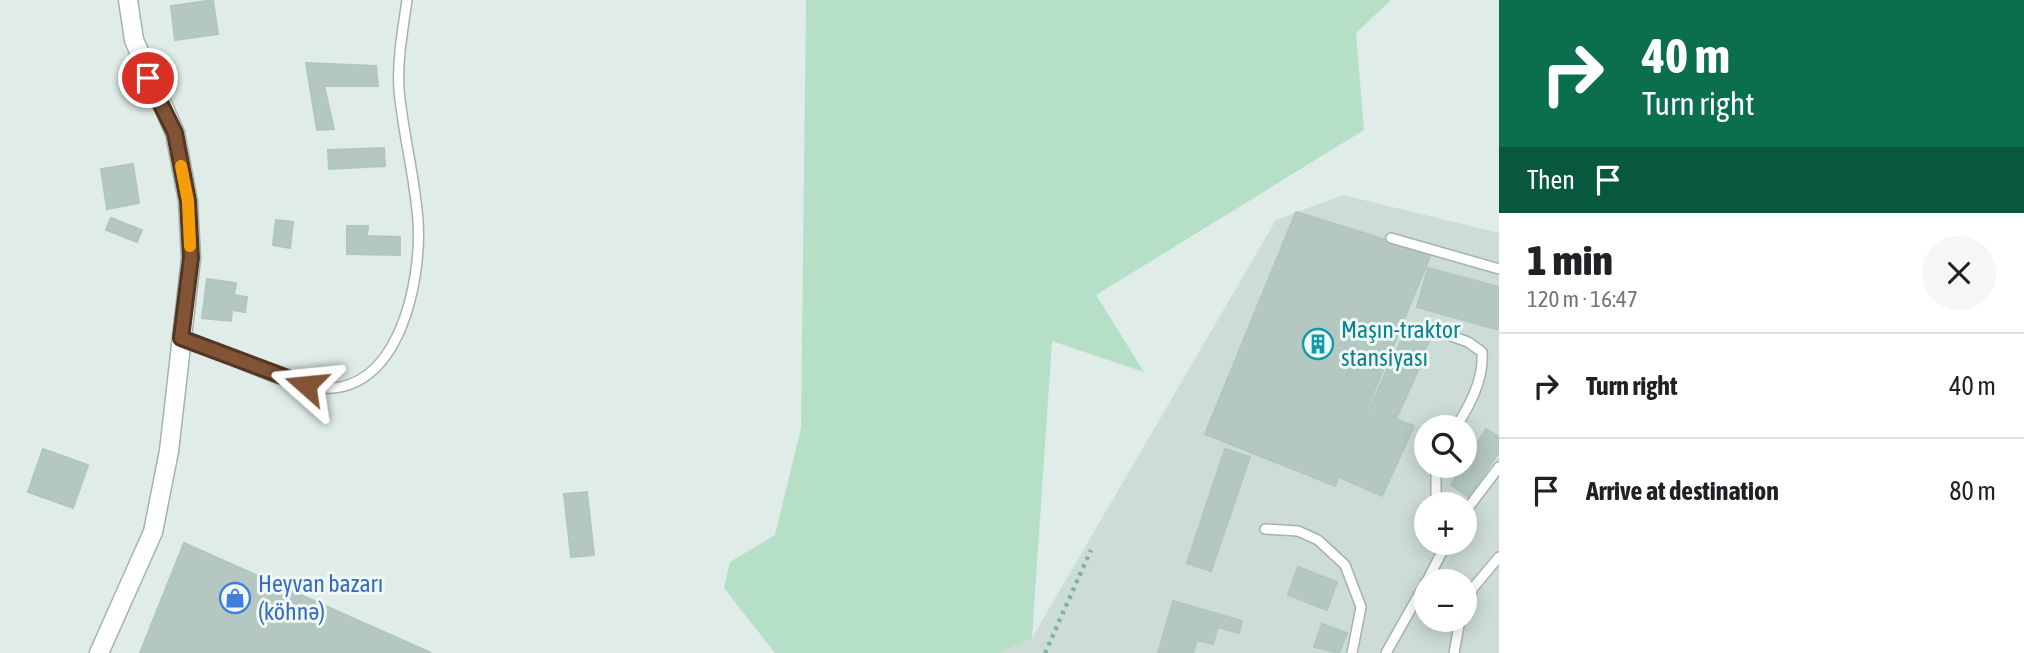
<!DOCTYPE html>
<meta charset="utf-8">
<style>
body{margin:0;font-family:"Asap Condensed",sans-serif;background:#f6f6f6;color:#202124;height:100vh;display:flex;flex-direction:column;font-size:26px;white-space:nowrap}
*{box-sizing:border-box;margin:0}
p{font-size:23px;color:#757577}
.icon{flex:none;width:38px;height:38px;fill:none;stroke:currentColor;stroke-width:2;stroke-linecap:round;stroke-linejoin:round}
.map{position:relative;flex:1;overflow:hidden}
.details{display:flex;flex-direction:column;background:#fff;width:525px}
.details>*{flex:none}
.top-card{background:#0b6e4f;color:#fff;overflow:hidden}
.fabs{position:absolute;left:1414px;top:415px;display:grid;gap:14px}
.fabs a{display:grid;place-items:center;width:63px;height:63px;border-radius:50%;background:#fff;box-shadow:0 4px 18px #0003;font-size:35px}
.pin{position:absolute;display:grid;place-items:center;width:60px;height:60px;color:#fff;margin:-30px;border:4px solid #fff;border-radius:50%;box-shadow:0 2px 7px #0007}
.me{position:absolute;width:77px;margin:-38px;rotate:288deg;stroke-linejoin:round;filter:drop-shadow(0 0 5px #0008)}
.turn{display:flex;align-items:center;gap:24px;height:147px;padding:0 28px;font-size:32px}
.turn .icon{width:91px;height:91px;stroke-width:2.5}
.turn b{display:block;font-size:49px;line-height:60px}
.then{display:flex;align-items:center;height:66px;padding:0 28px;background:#0003;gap:14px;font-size:26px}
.round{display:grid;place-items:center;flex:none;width:74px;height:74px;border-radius:37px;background:#f6f6f6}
.headline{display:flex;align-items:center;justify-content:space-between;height:119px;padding:0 28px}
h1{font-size:42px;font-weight:800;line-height:52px}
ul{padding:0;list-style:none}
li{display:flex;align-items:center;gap:21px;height:105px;padding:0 28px;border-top:2px solid #e0e0e0}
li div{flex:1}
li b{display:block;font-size:26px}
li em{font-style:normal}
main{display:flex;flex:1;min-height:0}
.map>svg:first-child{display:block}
.built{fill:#cddcd7;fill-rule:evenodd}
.green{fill:#b6dfc7}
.building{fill:#b5c7c1;stroke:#b1c6c0;stroke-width:2}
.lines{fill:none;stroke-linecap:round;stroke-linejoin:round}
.service-casing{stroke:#a2b4b0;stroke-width:12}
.minor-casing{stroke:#a2b4b0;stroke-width:21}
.path{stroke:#7db2a8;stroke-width:4.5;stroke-dasharray:3.5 5;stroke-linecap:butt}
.service{stroke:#fff;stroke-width:9}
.minor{stroke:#fff;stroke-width:18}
.route-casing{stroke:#553623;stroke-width:18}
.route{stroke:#835336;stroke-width:12}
.slow{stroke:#f59e0b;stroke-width:12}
.labels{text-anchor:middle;stroke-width:6;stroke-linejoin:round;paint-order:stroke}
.culture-label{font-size:24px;fill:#0d838f;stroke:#f0f8f5;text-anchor:start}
.shop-label{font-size:24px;fill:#366cbe;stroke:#f0f8f5;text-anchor:start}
</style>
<main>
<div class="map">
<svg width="1499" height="653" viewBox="0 0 1499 653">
<rect width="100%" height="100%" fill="#dfece8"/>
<!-- built -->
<path class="built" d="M1343 195 1499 233V653H999L1032 638 1276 220ZM1426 427H1465V466H1426ZM1426 504H1465V542H1426ZM1426 581H1465V620H1426Z"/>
<!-- green -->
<path class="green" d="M806 0H1391L1356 33 1364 130 1096 295 1144 372 1052 341 1032 638 999 653H775L724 588 730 562 775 535 801 428Z"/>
<!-- building -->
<path class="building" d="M213 0 218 34 175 40 171 6Z
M306 63 376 66 378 86H324L334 129 317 130Z
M384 148 385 166 329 169 328 150Z
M133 164 139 203 107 209 101 169Z
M1296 212 1431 254 1335 486 1205 434Z
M111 218 142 230 137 242 106 230Z
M276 220 293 222 290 248 273 245Z
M347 226H368L367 236 400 237V255L347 254Z
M1428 268 1499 287V330L1417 307Z
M1293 270 1320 281 1255 442 1227 431Z
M207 279 236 283 234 295 247 297 245 312 232 310 231 321 202 318Z
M1383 310 1400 318 1388 344 1371 337Z
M1408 326 1431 337 1420 360 1397 350Z
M1394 354 1420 366 1396 419 1414 426 1382 496 1339 477Z
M1354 360 1379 370 1333 475 1308 465Z
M1486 429 1499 437V452L1469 497 1451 485Z
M43 449 88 465 73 508 28 492Z
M1225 449 1250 457 1211 571 1187 563Z
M587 492 594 555 571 557 564 494Z
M184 543 431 653H140Z
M1298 567 1337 582 1327 610 1288 595Z
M1173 601 1242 621 1239 633 1218 627 1213 644 1197 640 1193 653H1158Z
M1322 624 1347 633 1339 653 1314 647Z"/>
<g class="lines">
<!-- service casing -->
<g class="service-casing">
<path id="service" d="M1391 238 1499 269
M1446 334 1468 342 1482 352C1484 379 1470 405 1456 427
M181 338C222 354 276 384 320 388 399 395 422 281 418 221 415 177 403 134 399 90 397 60 403 29 407 0
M1436 466V494L1439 504
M1465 512 1499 467
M1265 529 1298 531 1318 540 1345 565 1361 607 1352 653
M1427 581 1447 542
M1465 609 1473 588 1499 557
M1386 653 1426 582
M1454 653 1460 620"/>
</g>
<!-- minor casing -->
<g class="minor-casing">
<path id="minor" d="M99 653 153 532 169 451 191 258 188 201 175 133 134 40 128 0"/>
</g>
<!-- path -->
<path class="path" d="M1045 653 1091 550"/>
<!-- service -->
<use href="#service" class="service"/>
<!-- minor -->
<use href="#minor" class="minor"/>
</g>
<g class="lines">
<!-- route casing -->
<g class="route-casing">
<path id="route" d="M148 78 175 133 188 201 191 258 181 338 306 385"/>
</g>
<!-- route -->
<use href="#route" class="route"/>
<!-- slow -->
<path class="slow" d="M181 166 188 201 190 246"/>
</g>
<!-- icons -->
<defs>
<g id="building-ring" transform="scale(1.575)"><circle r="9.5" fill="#f0f8f5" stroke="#0f9aa8" stroke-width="1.5"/><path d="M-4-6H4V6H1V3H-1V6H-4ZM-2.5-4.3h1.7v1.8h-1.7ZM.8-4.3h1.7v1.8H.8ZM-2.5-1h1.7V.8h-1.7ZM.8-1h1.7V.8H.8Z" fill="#0f9aa8"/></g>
<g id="shop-ring" transform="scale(1.575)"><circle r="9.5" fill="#f0f8f5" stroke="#3f7fe0" stroke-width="1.5"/><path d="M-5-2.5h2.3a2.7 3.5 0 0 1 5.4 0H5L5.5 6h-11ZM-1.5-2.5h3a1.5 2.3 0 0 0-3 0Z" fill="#3f7fe0"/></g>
</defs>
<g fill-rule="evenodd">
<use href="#building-ring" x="1318" y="344"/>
<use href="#shop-ring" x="235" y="598"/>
</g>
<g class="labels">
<!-- culture labels -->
<g class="culture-label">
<text x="1341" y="338">Maşın-traktor<tspan x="1341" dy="28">stansiyası</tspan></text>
</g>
<!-- shop labels -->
<g class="shop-label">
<text x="258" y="592">Heyvan bazarı<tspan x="258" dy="28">(köhnə)</tspan></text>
</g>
</g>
</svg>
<div class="fabs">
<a><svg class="icon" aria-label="search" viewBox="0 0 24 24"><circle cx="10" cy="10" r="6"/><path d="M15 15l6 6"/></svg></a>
<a>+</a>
<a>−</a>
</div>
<div class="pin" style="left:148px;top:78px;background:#d93025"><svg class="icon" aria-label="arrive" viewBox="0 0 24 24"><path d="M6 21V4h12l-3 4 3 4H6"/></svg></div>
<svg class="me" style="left:306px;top:385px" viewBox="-20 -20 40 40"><path d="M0-17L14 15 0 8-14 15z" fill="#835336" stroke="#fff" stroke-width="4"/></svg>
</div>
<section class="details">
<div class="top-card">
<div class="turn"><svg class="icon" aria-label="right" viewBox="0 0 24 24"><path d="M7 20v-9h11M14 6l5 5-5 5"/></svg><div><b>40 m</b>Turn right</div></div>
<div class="then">Then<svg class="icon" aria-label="arrive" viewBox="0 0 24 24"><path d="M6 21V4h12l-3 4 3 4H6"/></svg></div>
</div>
<div class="headline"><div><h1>1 min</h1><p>120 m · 16:47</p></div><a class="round"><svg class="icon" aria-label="close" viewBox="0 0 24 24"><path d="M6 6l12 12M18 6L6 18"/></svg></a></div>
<ul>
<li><svg class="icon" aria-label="right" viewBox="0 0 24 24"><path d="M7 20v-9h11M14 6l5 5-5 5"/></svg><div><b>Turn right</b></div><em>40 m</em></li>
<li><svg class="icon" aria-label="arrive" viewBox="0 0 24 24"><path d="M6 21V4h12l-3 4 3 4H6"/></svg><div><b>Arrive at destination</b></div><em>80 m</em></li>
</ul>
</section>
</main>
